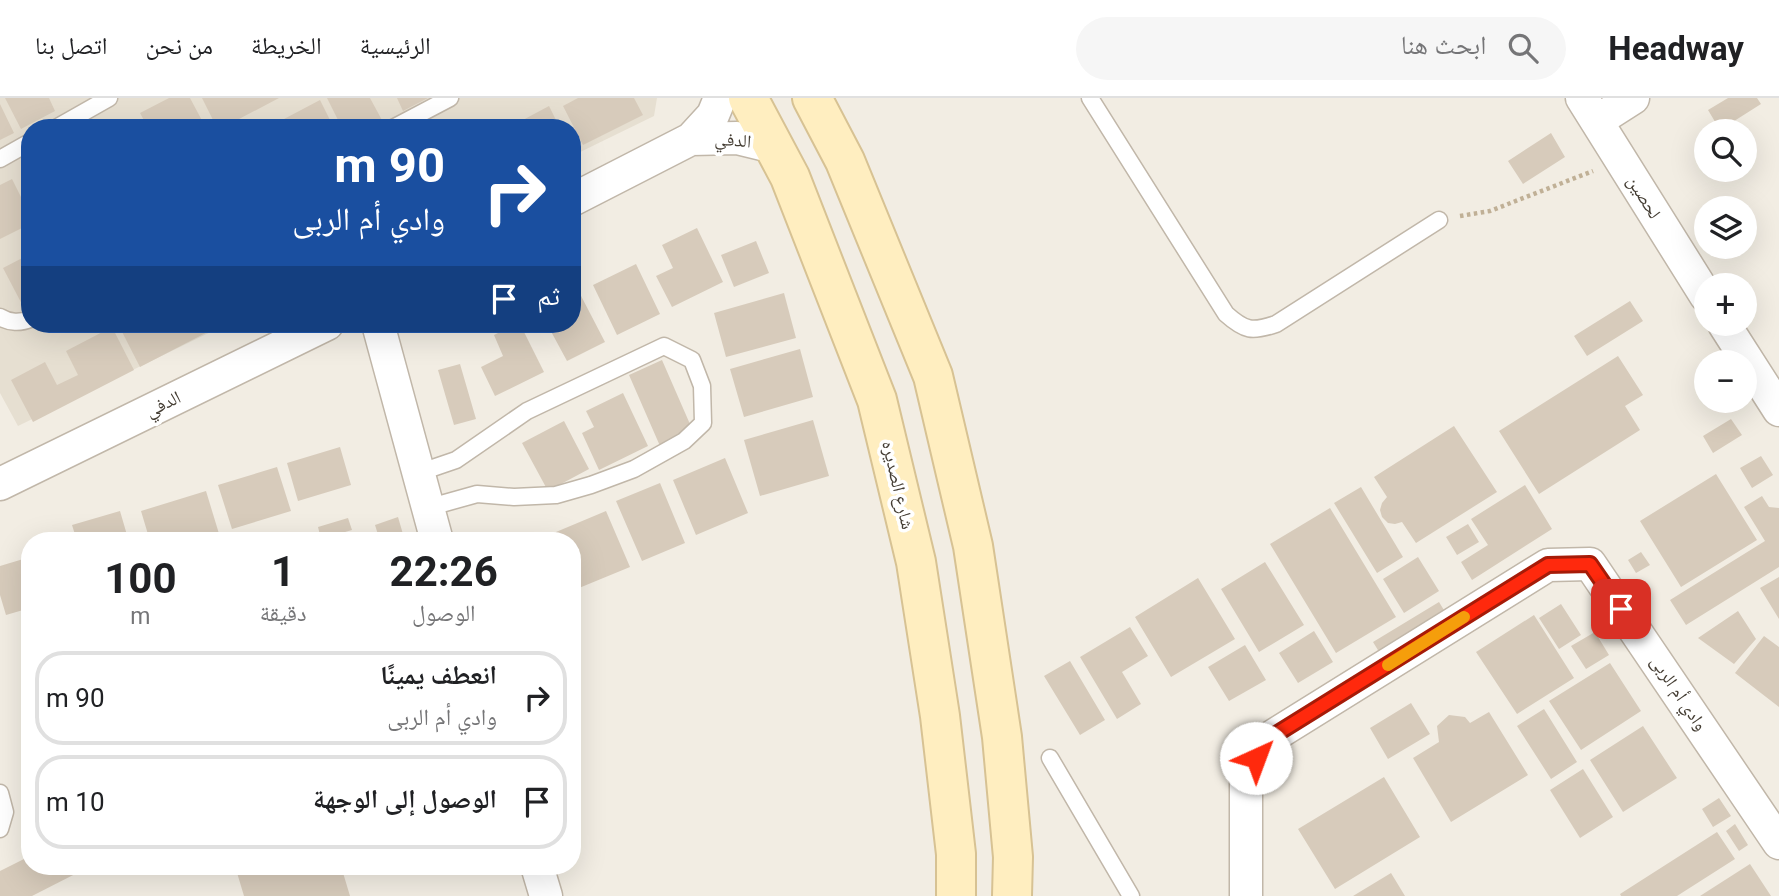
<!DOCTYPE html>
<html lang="ar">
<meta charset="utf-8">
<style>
body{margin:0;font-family:Roboto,"Noto Naskh Arabic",sans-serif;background:#f6f6f6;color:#202124;direction:rtl;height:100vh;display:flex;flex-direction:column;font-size:26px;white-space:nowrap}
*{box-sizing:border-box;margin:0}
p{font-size:23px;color:#757577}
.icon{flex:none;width:38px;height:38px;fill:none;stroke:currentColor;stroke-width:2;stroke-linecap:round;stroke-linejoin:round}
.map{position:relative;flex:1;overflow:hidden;direction:ltr}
.sheet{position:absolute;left:21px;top:434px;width:560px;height:343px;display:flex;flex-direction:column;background:#fff;border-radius:28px;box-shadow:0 7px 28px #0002;direction:rtl}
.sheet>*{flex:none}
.hud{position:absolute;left:21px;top:21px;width:560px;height:214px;border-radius:28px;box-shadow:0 7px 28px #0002;direction:rtl;background:#1a4fa0;color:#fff;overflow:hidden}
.controls{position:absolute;left:1694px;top:21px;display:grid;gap:14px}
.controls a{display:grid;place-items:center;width:63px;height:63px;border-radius:50%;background:#fff;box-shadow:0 7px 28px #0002;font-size:35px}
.pin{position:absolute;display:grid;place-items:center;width:60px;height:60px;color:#fff;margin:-30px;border-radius:14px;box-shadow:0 4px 10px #0006}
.me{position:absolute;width:77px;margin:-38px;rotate:43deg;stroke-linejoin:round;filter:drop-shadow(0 0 5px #0008)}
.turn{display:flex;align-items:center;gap:24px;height:147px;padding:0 21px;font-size:32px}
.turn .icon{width:91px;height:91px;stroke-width:2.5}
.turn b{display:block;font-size:49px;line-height:60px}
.then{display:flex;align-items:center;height:66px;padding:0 21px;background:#0003;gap:14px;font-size:26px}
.eta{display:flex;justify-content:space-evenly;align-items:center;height:119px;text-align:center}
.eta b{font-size:42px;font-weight:700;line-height:49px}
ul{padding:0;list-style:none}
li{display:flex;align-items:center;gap:21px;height:94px;margin:0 14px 10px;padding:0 7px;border:4px solid #e0e0e0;border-radius:28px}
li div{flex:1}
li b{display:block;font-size:26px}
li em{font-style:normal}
header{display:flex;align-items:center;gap:42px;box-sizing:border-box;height:98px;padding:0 35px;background:#fff;border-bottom:2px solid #e0e0e0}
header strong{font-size:33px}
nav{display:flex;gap:38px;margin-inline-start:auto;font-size:24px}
.search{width:490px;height:63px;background:#f6f6f6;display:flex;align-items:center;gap:18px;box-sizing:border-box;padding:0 24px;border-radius:38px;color:#757577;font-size:26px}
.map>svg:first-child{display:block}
.residential{fill:#e6dfd1}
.building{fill:#d7cbbb}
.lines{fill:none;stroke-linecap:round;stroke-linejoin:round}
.service-casing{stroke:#c1b7a9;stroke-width:19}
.minor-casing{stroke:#c1b7a9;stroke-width:35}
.secondary-casing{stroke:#d7c293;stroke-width:42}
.path{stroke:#c0b096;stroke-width:4.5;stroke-dasharray:3.5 3.5;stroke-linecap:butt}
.service{stroke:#fff;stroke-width:16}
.minor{stroke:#fff;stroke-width:32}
.secondary{stroke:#ffeec0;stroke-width:38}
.route-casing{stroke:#a61b08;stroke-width:18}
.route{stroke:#ff290d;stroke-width:12}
.slow{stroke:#f59e0b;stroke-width:12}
.labels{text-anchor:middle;stroke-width:7;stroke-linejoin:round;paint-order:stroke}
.street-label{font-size:18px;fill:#443d33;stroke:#fff}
</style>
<header>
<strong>Headway</strong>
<div class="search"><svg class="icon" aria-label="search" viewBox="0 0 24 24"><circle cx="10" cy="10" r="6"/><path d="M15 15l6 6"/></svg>ابحث هنا</div>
<nav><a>الرئيسية</a><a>الخريطة</a><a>من نحن</a><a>اتصل بنا</a></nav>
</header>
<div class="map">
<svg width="1779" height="798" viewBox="0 0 1779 798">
<rect width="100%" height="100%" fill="#f2ede3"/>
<!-- residential -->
<path class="residential" d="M0 0H657L654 18 572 58V30H30V226H227L18 328 0 295Z"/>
<!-- building -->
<path class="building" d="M5 0H49L55 13 21 31Z
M169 0H190L206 30H148L140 15Z
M202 0H279L222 30H217Z
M327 0H370L383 24 370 30H342Z
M397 0H428L403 13Z
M578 0H634L643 17 583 47 563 8Z
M1728 0H1757L1761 6 1720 32 1708 12Z
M320 2 334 30H267Z
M0 6 14 35 0 42Z
M549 8 560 30H508Z
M1551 35 1565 59 1523 86 1508 63Z
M12 81 24 105 30 102V126L0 141V87Z
M697 130 723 184 672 209 656 178 673 170 662 147Z
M756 143 769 175 734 189 721 157Z
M30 156V210L25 212 3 170Z
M636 166 660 216 617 237 593 187Z
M579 194 605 244 567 263 547 226H572V198Z
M784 195 796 240 726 259 714 215Z
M1630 203 1643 223 1587 258 1574 238Z
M118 226H162L165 232 178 226H223L140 269Z
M516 226H520L544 274 495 298 481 269 503 258 494 237Z
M112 229 134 272 33 324 11 282 45 264 57 287 78 277 66 253Z
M800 251 813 299 744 319 730 271Z
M1618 258 1643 297 1625 308 1640 332 1539 396 1499 333Z
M662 262 693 333 660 348 629 277Z
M460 266 476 321 454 327 438 272Z
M623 295 648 348 599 372 582 335 594 329 586 313Z
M1731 321 1742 337 1713 355 1703 338Z
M813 322 829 378 760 398 744 342Z
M564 323 589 371 548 393 522 345Z
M1454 328 1497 394 1416 445 1402 424 1395 426 1388 425 1382 419 1380 412 1382 405 1387 399 1374 379Z
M340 349 351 387 298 403 287 365Z
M1761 358 1773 377 1752 390 1740 370Z
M725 360 748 415 696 437 673 382Z
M277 369 291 413 232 431 218 387Z
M1716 376 1757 442 1681 489 1640 423Z
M660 385 685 445 642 463 616 403Z
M1525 387 1552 431 1472 482 1461 464 1488 447 1471 421Z
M1361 389 1403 459 1377 475 1334 405Z
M206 393 220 439 208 443H150L141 413Z
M1762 398 1769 409 1779 410V469L1686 527 1670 502 1765 443 1744 409Z
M1330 410 1396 519 1336 555 1270 446Z
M120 413 127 437 109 443H77L72 427Z
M606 413 630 469 579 490 572 473V443H560L556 434Z
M398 419 405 443H380L375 427Z
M348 420 352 432 321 441 318 429Z
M1468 426 1479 444 1457 457 1446 439Z
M1641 454 1650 467 1636 475 1628 462Z
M30 459V510L6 517 0 497V468Z
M1418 459 1439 493 1404 515 1383 481Z
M1265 464 1304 527 1259 554 1221 491Z
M1779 479V521L1760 490Z
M1198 480 1235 541 1171 579 1135 519Z
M1439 504 1447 517 1381 557 1373 544Z
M1561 506 1581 537 1559 551 1539 520Z
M1738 513 1756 541 1734 566 1698 540Z
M1534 517 1574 580 1517 616 1476 554Z
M1130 529 1148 558 1122 574 1141 606 1117 621 1080 559Z
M1314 533 1333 564 1298 585 1279 555Z
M1595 534 1609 557 1586 571 1571 548Z
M30 537V569H29L21 540Z
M1764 538 1779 549V609L1735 575Z
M1245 547 1266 582 1229 603 1208 569Z
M1070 563 1105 622 1080 637 1044 578Z
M1610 565 1641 613 1581 652 1549 603Z
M1411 605 1430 636 1388 661 1370 630Z
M1544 611 1577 664 1551 681 1517 628Z
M1489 614 1528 677 1451 724 1413 660 1439 644 1437 628 1449 617 1465 619 1470 625Z
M1643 628 1677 680 1623 714 1590 662Z
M1583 671 1613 719 1580 740 1550 692Z
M1384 679 1420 739 1335 791 1298 731Z
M1719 700 1731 718 1713 729 1702 711Z
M1735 726 1748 747 1739 753 1726 733Z
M1717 734 1735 761 1677 798H1621L1620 796Z
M30 758V768H79L81 773 32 798H0V773Z
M1750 766 1771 798H1700Z
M235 768H341L350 798H244Z
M1391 775 1405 798H1353Z"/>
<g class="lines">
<!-- service casing -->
<g class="service-casing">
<path id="service" d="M1090 0 1226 216C1245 233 1252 234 1276 226L1439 122
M56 30 109 0
M393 30 450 0
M0 61 30 44
M0 219C9 225 21 225 30 221
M418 375 456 362 527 313 664 248 692 262 702 288 703 325 684 343 634 371 591 387 556 397 514 399 477 396 427 410
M1050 660 1131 798
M0 695 5 714 0 731"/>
</g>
<!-- minor casing -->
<g class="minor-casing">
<path id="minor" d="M1582 0 1706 198
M1597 23 1633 0
M691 41 737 40 774 49
M572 102 691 41 713 17 720 0
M378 226 437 443
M1724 226 1779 312
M0 386 327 226
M537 768 546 798
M1246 798V676L1265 643 1548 467 1590 466 1779 745"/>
</g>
<!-- secondary casing -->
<g class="secondary-casing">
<path id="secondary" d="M748 0 790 79 877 302 916 464 940 618 956 756V798
M812 0 845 63 933 278 973 448 1002 639 1013 759 1012 798"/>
</g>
<!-- path -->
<path class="path" d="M1460 118 1490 113 1593 73"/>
<!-- service -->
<use href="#service" class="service"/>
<!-- minor -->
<use href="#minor" class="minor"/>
<!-- secondary -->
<use href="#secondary" class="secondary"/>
</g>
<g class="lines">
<!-- route casing -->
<g class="route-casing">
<path id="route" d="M1256 660 1265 643 1548 467 1590 466 1621 511"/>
</g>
<!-- route -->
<use href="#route" class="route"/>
<!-- slow -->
<path class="slow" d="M1388 567 1464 519"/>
</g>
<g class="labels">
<!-- street labels -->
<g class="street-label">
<text transform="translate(733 42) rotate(5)" y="6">الدفي</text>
<text transform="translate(1644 99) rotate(58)" y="6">لحصين</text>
<text transform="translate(163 306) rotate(-26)" y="6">الدفي</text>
<text transform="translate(898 387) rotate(77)" y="6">شارع الصديره</text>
<text transform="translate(1679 595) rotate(56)" y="6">وادي أم الربى</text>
</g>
</g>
</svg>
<div class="controls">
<a><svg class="icon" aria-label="search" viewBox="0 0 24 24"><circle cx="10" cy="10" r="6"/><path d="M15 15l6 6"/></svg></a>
<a><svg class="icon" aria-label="layers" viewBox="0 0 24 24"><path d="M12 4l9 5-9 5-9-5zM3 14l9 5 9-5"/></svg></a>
<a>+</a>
<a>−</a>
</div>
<div class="pin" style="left:1621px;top:511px;background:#d93025"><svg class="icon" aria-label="arrive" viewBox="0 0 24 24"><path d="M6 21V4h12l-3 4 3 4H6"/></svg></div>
<svg class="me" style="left:1256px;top:660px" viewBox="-20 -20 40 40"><circle r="19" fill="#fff"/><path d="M0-13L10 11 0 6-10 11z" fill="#ff290d"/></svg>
<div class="hud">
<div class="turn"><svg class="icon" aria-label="right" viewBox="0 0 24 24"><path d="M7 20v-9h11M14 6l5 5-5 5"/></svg><div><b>90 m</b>وادي أم الربى</div></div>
<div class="then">ثم<svg class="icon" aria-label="arrive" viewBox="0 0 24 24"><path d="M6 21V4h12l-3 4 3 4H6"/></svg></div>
</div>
<section class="sheet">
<div class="eta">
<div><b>22:26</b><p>الوصول</p></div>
<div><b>1</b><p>دقيقة</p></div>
<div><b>100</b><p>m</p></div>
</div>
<ul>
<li><svg class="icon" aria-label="right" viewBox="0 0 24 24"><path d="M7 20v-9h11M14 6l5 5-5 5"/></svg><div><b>انعطف يمينًا</b><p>وادي أم الربى</p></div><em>90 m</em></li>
<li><svg class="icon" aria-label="arrive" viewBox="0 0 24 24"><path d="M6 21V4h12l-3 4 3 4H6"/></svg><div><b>الوصول إلى الوجهة</b></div><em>10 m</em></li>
</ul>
</section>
</div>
